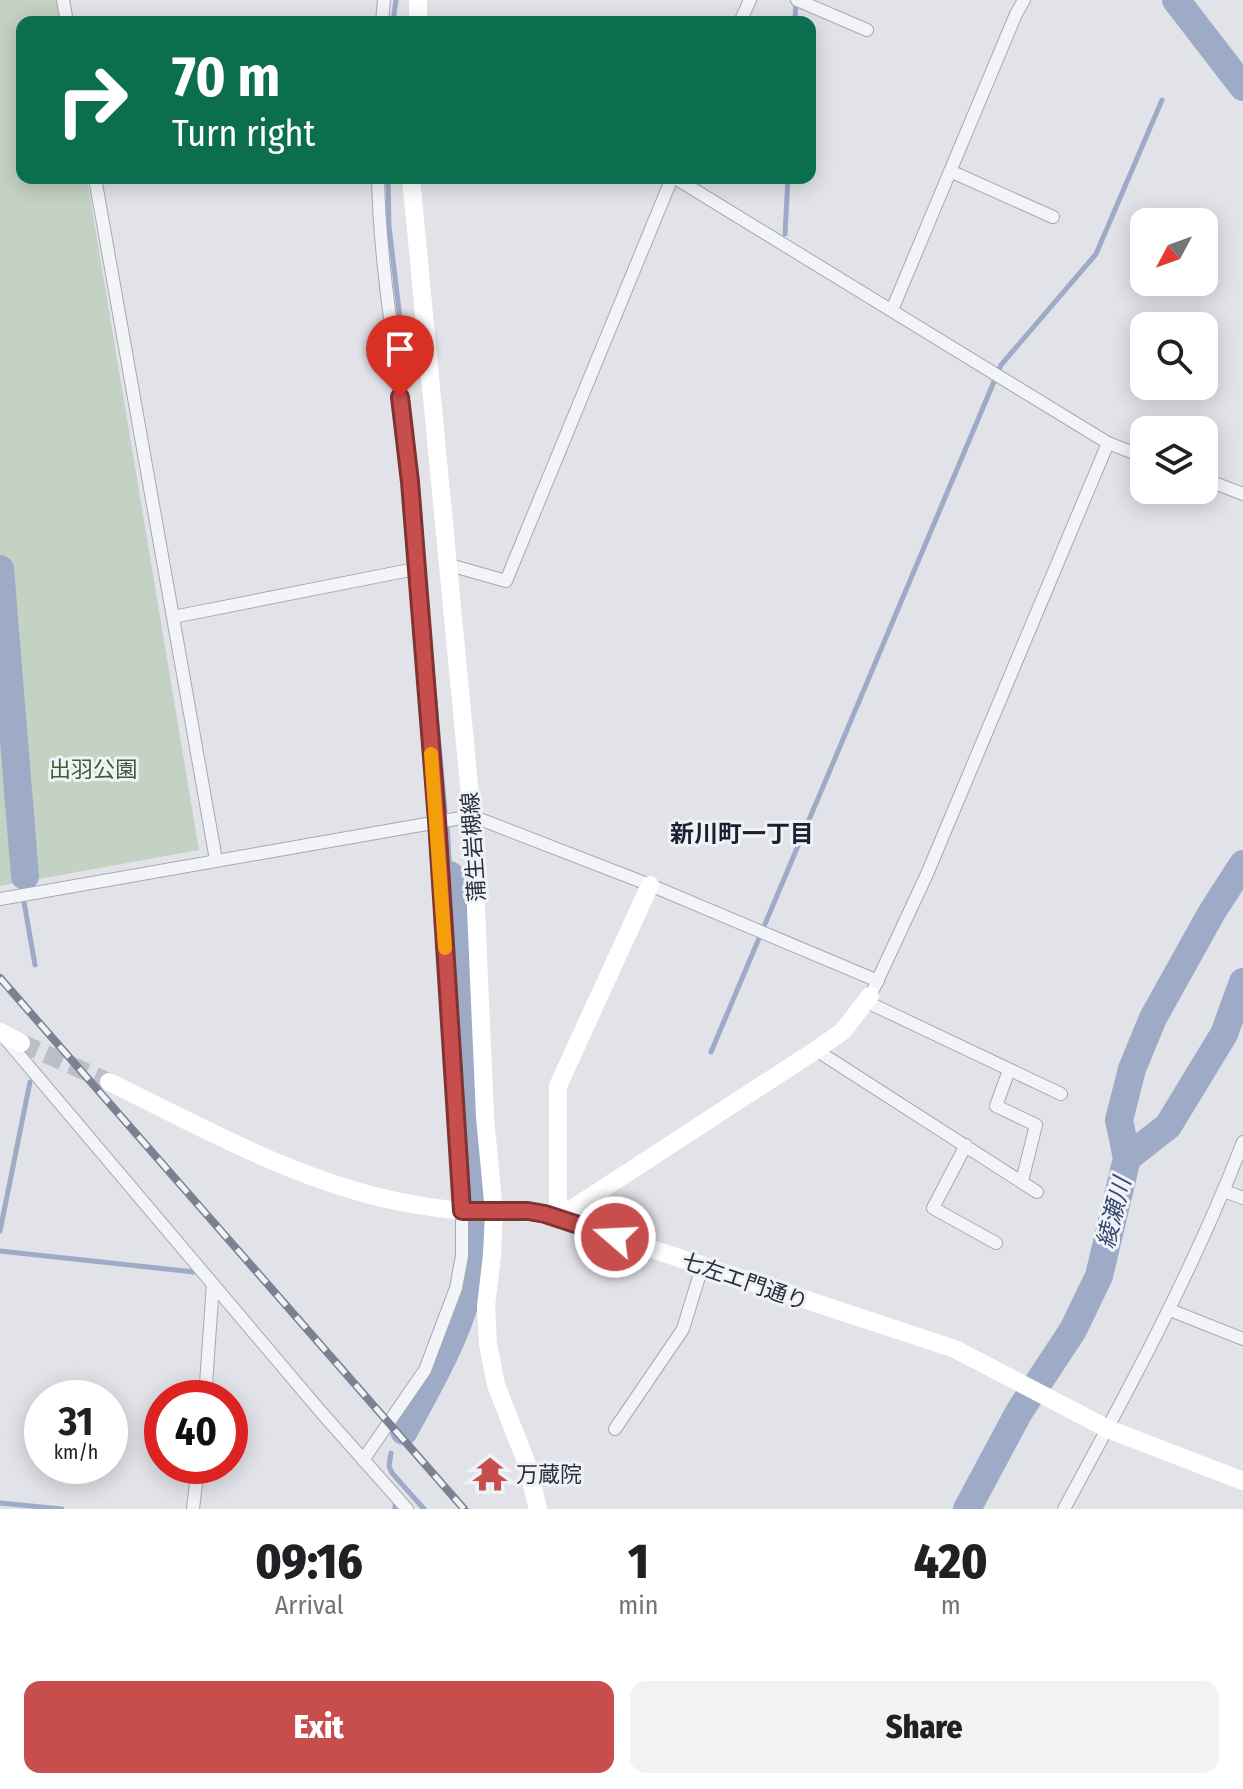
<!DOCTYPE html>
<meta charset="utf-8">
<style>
body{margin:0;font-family:"Fira Sans Condensed","Noto Sans JP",sans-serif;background:#f2f2f2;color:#202124;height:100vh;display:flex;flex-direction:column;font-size:30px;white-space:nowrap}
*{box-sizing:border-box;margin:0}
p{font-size:26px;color:#757577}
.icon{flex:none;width:44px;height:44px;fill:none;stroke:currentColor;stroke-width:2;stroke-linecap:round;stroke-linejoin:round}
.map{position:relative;height:1509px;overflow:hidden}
.sheet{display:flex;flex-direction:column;background:#fff;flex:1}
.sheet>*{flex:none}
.top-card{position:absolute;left:16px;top:16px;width:800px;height:168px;border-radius:16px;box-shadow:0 4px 20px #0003;background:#0b6e4f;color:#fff;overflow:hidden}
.needle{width:52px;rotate:229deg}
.tools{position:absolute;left:1130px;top:208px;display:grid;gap:16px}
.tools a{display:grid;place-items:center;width:88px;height:88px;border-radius:16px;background:#fff;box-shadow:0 4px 20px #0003;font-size:40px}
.speed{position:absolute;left:24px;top:1380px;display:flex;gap:16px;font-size:40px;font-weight:700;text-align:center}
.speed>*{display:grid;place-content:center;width:104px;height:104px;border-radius:50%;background:#fff;box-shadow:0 4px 20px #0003;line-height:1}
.speed small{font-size:20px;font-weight:400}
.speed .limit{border:12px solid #d22;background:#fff;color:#111}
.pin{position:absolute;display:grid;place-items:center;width:68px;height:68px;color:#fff;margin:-82px -34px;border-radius:50% 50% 50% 0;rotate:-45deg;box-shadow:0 0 8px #0007}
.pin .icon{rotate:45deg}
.me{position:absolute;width:88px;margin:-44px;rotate:289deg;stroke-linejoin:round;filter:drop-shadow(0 0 6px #0008)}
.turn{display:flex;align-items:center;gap:28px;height:168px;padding:0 24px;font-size:36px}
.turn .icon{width:104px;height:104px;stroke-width:2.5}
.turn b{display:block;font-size:56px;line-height:68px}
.eta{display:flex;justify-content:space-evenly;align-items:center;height:136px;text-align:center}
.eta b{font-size:48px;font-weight:800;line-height:56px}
.action{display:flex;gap:16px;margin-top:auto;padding:16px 24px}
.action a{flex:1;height:92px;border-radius:16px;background:#c74e4d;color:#fff;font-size:32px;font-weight:800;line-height:92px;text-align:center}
.action a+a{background:#f2f2f2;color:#202124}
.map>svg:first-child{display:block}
.green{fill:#c4d2c3}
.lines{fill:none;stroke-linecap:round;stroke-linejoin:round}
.stream{stroke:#9eabc7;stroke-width:5}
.river{stroke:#9eabc7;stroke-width:28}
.secondary-tunnel{stroke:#bcbfc7;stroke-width:18;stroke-dasharray:18 9;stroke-linecap:butt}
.street-casing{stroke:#a6a9b3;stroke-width:14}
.street{stroke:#f3f4f7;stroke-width:12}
.secondary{stroke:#fff;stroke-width:18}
.rail-casing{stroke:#7b8092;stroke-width:8}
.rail{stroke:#f0f2f6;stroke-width:5;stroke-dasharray:15;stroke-linecap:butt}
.route-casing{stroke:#813332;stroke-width:20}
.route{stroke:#c74e4d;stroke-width:14}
.slow{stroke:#f59e0b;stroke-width:14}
.labels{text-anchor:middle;stroke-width:6;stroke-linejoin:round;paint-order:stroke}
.park-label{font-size:22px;fill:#395b38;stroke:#f0f2f6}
.street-label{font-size:22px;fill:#2a2f40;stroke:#f0f2f6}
.poi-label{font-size:22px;fill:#2a2f40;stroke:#f0f2f6;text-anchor:start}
.neighbourhood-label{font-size:24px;font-weight:bold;fill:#1c2031;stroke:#f0f2f6}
.water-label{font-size:24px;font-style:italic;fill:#364771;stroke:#f0f2f6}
</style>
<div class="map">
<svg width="1243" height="1509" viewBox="0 0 1243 1509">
<rect width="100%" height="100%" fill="#e1e3e9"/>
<!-- green -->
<path class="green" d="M0 0H57L61 22H22V178H87L199 850 0 886Z"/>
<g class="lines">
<!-- stream -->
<path class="stream" d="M393 22 396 0
M795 22 796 0
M388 178 389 226 404 353
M785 234 788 178
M408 404 445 811
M447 825 450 875
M25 876 24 902 35 965
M711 1052 1001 365 1096 254 1162 100
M0 1231 30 1082
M0 1251 194 1272
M391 1453 389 1466 392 1473 424 1509
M0 1503 62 1509
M395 1506V1509"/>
<!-- river -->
<path class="river" d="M1176 0 1243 87
M0 569 25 876
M450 875 457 930 475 1200
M1127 1158 1168 1126 1224 1034 1243 982
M404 1431C438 1368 480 1299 476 1224
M967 1509 1019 1412 1073 1330 1099 1276 1127 1158 1119 1120 1132 1069 1153 1018 1212 912 1243 864"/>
<!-- secondary-tunnel -->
<path class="secondary-tunnel" d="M21 1043 109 1082"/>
<!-- street casing -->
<g class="street-casing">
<path id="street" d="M63 0 67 22
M797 0 867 30
M382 22 384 0
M740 22 750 0
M950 171 1053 217
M95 178 216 860
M675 178 1108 443 1144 457
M892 310 1016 14 1024 0
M1204 479 1243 494
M446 564 506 581 672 178
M173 617 415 569
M0 899 472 816 650 885 878 981
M874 988 927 874 1108 443
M867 1002 1061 1094
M4 1037 321 1412 407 1509
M816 1050 1037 1192
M1009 1070 996 1106 1036 1125 1022 1181
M966 1145 933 1208 996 1243
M1224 1191 1243 1198
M1170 1310 1243 1339
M205 1398 213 1284
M615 1429 683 1329 702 1267
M363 1460 425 1370 456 1288 462 1256V1211C446 969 429 727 410 485 402 383 380 281 378 178
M193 1509 198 1466
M1064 1509C1129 1389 1194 1269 1243 1142"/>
</g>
<!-- street -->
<use href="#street" class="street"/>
<!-- secondary -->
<path class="secondary" d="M418 22V0
M411 178 472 816 485 1117 494 1212 492 1255 486 1306 488 1344 496 1385 527 1464 538 1509
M650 885 558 1086V1218L816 1050 843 1031 870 996
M0 1032 21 1043
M109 1082C202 1127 298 1182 401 1202 422 1206 445 1210 467 1211 498 1212 528 1210 558 1218L955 1349 1108 1429 1243 1481"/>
<!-- rail casing -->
<g class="rail-casing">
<path id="rail" d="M0 978 464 1509"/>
</g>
<!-- rail -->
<use href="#rail" class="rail"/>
</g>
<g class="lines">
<!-- route casing -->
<g class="route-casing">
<path id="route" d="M400 397 410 482 437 820 462 1211H528L545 1214 615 1237"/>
</g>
<!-- route -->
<use href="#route" class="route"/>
<!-- slow -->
<path class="slow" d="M431 754 445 948"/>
</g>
<!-- icons -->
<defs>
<g id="temple-bare" transform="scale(2.76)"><path d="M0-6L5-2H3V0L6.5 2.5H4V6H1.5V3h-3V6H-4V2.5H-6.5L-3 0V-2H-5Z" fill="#c74e4d" stroke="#f0f2f6" stroke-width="2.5" paint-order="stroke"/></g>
</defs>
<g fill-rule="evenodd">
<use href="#temple-bare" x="490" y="1474"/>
</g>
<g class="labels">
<!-- park labels -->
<g class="park-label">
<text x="93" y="777">出羽公園</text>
</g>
<!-- street labels -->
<g class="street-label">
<text transform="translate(473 847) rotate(-94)" y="8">蒲生岩槻線</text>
<text transform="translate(745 1281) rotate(19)" y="8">七左エ門通り</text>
</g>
<!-- poi labels -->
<g class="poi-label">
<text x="516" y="1482">万蔵院</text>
</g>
<!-- neighbourhood labels -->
<g class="neighbourhood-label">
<text x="742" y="842">新川町一丁目</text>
</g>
<!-- water labels -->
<g class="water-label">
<text transform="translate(1114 1213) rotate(-76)" y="8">綾瀬川</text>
</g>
</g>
</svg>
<div class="tools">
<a><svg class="needle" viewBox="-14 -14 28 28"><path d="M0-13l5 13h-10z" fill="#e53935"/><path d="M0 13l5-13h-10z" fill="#757577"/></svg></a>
<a><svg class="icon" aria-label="search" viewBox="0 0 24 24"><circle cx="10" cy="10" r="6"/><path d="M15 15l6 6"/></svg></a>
<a><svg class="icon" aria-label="layers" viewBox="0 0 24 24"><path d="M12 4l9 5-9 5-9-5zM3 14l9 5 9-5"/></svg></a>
</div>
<div class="speed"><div>31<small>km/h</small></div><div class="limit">40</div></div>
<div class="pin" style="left:400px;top:397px;background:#d93025"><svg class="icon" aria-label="arrive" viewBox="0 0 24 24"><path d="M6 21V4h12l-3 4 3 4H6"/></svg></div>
<svg class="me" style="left:615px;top:1237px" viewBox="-20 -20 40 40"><circle r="17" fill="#c74e4d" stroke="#fff" stroke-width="3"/><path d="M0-11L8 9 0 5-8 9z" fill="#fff"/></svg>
<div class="top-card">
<div class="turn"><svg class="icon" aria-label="right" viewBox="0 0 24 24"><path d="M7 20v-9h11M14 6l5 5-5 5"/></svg><div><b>70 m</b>Turn right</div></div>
</div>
</div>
<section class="sheet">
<div class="eta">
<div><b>09:16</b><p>Arrival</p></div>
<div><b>1</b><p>min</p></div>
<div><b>420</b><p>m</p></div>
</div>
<div class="action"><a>Exit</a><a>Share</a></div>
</section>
